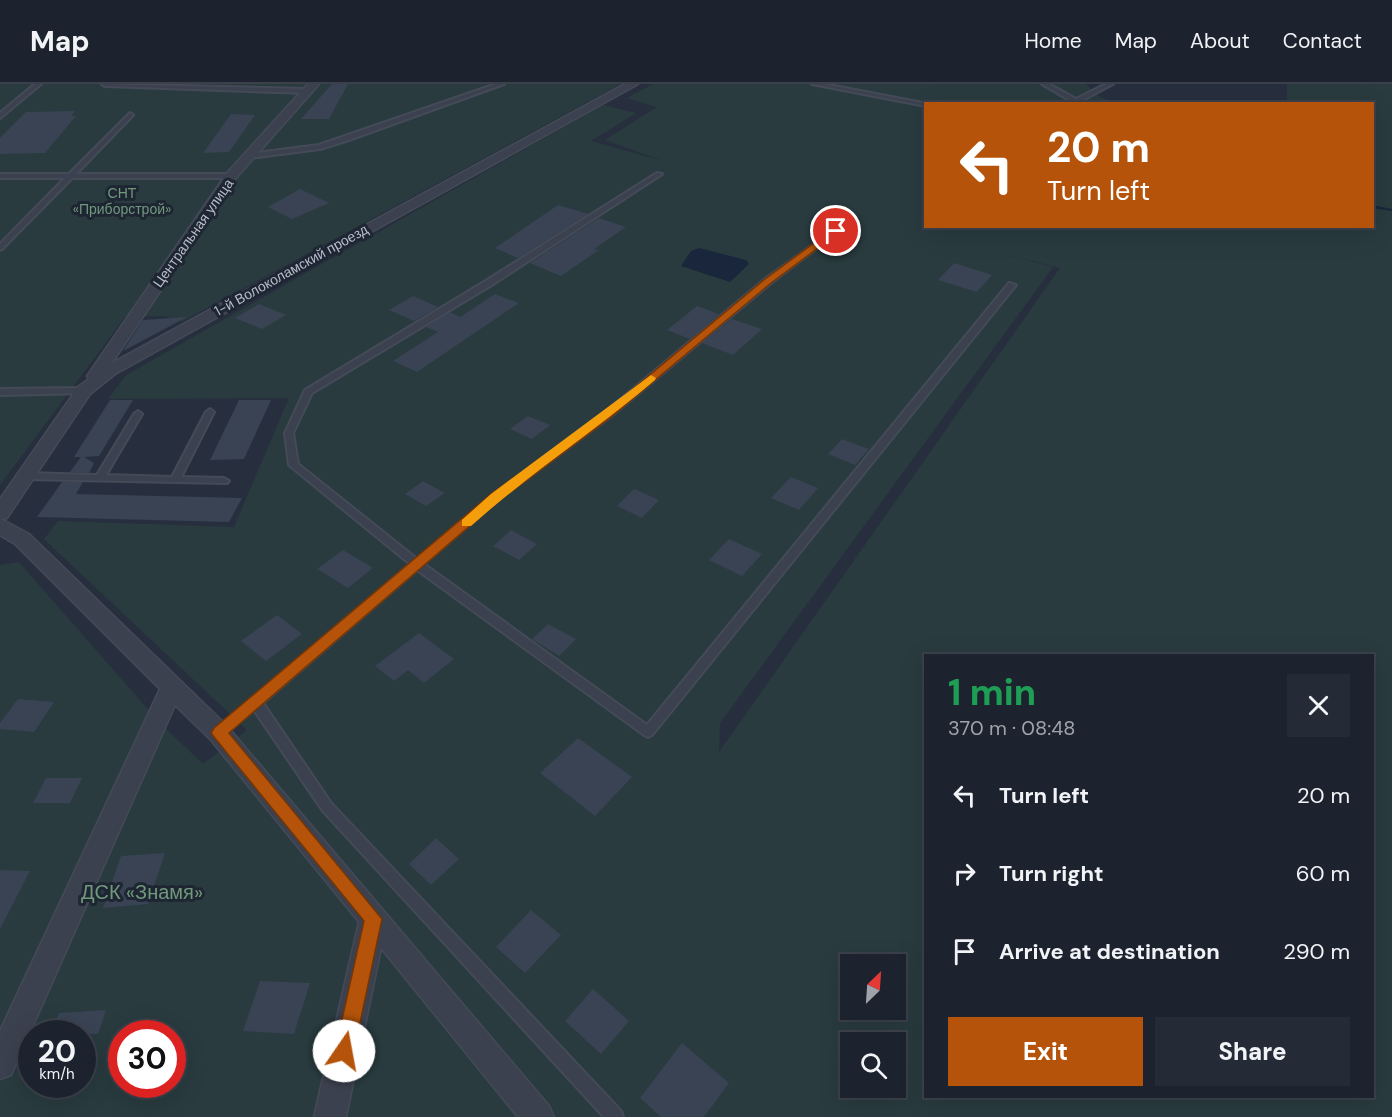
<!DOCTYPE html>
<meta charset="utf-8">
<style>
body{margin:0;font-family:"DM Sans",sans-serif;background:#252b36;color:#f1f3f6;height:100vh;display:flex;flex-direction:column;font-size:22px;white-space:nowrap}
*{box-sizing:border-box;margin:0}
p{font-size:20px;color:#a0a4aa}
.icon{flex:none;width:33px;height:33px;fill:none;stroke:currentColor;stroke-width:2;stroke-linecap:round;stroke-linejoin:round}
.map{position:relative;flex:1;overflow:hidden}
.panel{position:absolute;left:924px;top:570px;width:450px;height:444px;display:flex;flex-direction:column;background:#1d232e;border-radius:0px;box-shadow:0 6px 24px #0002,0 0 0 2px #3b404a}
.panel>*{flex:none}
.hud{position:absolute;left:924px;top:18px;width:450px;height:126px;border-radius:0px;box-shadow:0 6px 24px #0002,0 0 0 2px #3b404a;background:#b45309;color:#fff;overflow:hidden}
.needle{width:39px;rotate:25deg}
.tools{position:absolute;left:840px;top:870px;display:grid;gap:12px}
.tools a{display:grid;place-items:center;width:66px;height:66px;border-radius:0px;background:#1d232e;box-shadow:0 6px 24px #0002,0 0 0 2px #3b404a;font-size:30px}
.speed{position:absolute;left:18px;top:936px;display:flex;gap:12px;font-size:30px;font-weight:700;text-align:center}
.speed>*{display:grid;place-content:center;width:78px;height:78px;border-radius:50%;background:#1d232e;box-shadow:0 6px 24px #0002,0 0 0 2px #3b404a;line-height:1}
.speed small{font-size:15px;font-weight:400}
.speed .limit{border:9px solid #d22;background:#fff;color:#111}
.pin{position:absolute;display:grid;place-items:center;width:51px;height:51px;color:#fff;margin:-26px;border:3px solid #fff;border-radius:50%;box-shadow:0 2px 6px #0007}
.me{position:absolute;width:66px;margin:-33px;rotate:12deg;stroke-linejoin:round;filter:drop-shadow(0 0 4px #0008)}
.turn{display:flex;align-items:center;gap:21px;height:126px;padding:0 24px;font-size:27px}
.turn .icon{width:78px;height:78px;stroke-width:2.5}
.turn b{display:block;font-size:42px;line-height:51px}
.round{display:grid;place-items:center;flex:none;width:63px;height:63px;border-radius:0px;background:#252b36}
.overview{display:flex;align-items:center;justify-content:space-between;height:102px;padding:0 24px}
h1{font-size:36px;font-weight:800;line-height:45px;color:#1e9e55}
.primary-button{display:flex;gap:12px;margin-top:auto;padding:12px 24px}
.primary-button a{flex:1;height:69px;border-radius:0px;background:#b45309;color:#fff;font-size:24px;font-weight:800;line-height:69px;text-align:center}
.primary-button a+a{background:#252b36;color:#f1f3f6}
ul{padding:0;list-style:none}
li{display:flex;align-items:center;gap:18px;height:78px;padding:0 24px}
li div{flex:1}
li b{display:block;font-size:22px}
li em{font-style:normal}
header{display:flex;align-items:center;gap:36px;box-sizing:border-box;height:84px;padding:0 30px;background:#1d232e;border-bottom:2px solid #3b404a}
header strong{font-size:28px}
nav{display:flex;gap:33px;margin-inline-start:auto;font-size:21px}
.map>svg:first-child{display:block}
.green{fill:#293b3f;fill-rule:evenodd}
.water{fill:#1a263b}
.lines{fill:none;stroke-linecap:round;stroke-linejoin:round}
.stream{fill:#1a263b;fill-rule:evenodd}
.building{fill:#394354}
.service-casing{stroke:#444a57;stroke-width:4}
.minor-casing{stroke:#444a57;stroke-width:3}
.service{fill:#3b414e;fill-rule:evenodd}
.minor{fill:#3b414e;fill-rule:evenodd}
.route{fill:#b45309;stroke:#753606;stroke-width:1.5}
.slow{fill:#f59e0b}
.labels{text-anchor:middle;stroke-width:6;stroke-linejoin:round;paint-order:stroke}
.far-park-label{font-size:14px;fill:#70987b;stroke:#1f2633}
.far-street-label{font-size:14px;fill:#b7bdc9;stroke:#1f2633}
.near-park-label{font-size:20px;fill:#70987b;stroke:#1f2633}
</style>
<header>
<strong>Map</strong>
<nav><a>Home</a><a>Map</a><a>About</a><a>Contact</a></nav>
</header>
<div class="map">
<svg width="1392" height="1033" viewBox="0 0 1392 1033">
<rect width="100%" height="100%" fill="#272f3e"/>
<!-- green -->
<path class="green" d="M0 0H621L181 238 165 232 125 233 0 401Z
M653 0H1086L1100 13 1117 19 926 20V142H1372V20L1287 19V0H1392V1033H0V481L19 478 159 638 203 680 247 646 44 455 58 437 234 443 289 314 108 315 126 291 603 21 636 29 591 57 663 77 605 56 657 23 627 14ZM1005 170 1060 184 719 668 720 639 1053 183ZM926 572H1372V1012H926ZM850 880H896V926H850ZM32 950H82V1000H32ZM122 950H172V1000H122ZM850 958H896V1004H850Z"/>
<!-- water -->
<path class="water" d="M699 164 746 176 749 180 730 198 681 182 691 167Z"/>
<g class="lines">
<!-- stream -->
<path class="stream" d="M1372 121 1392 125V127L1372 124Z"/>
</g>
<!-- building -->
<path class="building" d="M332 0H348L329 35H301Z
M75 27 71 32H76L45 69 0 70V54L26 28Z
M231 30 255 31 229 68 203 69Z
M300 105 329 119 292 135 268 123Z
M558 121 588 130 518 174 495 164Z
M599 134 626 143 594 165 599 166 561 192 530 179Z
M954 179 992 191 977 208 938 196Z
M495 210 519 219 417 288 393 277 438 248 426 243 450 228 460 233Z
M413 212 438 223 414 237 389 226Z
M259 220 286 231 262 245 235 234Z
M697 222 719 230 690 255 667 246Z
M187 233 123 267 143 236Z
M732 235 762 245 733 271 702 259Z
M110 316H133L99 372 84 373 94 379 89 389 70 388 81 373H74Z
M239 316H271L244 375 210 376Z
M528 332 550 341 532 355 510 345Z
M842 355 869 365 855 381 828 370Z
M791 393 818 404 799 426 771 414Z
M423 397 445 409 426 422 405 410Z
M62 398H83L76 410 242 414 229 438 37 433Z
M634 405 659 416 642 434 617 422Z
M511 446 537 460 519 476 493 462Z
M729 455 762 470 742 492 709 476Z
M343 466 373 484 348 504 317 485Z
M277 531 302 550 266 577 241 557Z
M548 540 576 555 559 572 532 555Z
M419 549 454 575 424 599 408 586 394 597 375 582Z
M18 615 54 618 34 648 0 645V639Z
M578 654 632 693 595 732 540 689Z
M46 694H82L70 719H33Z
M436 754 459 775 431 801 409 780Z
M165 769 148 820 103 824 121 772Z
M0 786 30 787 0 845Z
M531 826 561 851 525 889 496 863Z
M260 897 310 899 294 950 243 947Z
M593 905 629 937 601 970 565 937Z
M106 926 98 950H51L59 929Z
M682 959 729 999 704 1033H661L640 1014Z"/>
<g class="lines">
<!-- service casing -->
<g class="service-casing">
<path id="service" d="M35 0H41L0 34V29Z
M102 0 307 5 310 7 307 9 105 2Z
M496 0H504L346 57 320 65 249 74 246 72 249 70 319 61Z
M812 0H824L928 20H926V22Z
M1042 0H1049L1076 15 1106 0H1113L1075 20H1068L1071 17Z
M130 29 133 31 132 32 76 90H231L234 92 231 94H72L2 165 0 166V160L65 94H0V90H69Z
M657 89 662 90 490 202 312 309 293 349 298 380 417 475 493 411 604 329 765 195 834 146H838V148L771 199 610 333 499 415 424 480 647 641 1009 199 1016 201 652 651 648 653 644 651 417 486 263 619 331 719 621 1027 623 1033H604L323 727 254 626 223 652 219 654 215 652 213 649 215 646 410 480 289 381 285 349 305 306 484 198Z
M84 304 87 305V309L0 311V305Z
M210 325 214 328 181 393 224 394 229 397 227 399 25 395 20 392 25 389 97 391 134 330 138 327 142 330 106 391 172 393 206 328Z"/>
</g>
<!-- minor casing -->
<g class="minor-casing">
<path id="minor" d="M308 0H319L236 94 112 279 625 0H638L115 290 90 310 7 434 1 435 29 450 227 642 549 1022 554 1033H518L381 864 346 1033H314L359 838 211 656 175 621 11 991 0 995V947L160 605 15 460 0 451V415L78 303 89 295 87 292 227 89Z"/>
</g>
<!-- service -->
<use href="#service" class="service"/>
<!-- minor -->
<use href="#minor" class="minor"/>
</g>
<!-- route -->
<path class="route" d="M833 145 841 147 771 199 611 333 500 416 229 649 382 835 354 967 351 974 344 977 338 974 335 967 364 837 214 653 211 649 214 644 491 410 604 329 765 195Z"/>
<!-- slow -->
<path class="slow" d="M651 291 656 294 655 296C595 347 529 390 471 442H462V436L491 410Z"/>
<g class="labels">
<!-- far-park labels -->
<g class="far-park-label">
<text x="122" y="114">СНТ<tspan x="122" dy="16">«Приборстрой»</tspan></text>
</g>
<!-- far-street labels -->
<g class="far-street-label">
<text transform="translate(193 149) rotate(-55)" y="5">Центральная улица</text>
<text transform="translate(291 186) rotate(-29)" y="5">1-й Волоколамский проезд</text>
</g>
<!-- near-park labels -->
<g class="near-park-label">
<text x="142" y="815">ДСК «Знамя»</text>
</g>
</g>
</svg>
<div class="tools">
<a><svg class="needle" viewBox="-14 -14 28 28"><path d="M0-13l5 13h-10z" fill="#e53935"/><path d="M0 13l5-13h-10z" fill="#a0a4aa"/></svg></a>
<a><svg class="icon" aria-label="search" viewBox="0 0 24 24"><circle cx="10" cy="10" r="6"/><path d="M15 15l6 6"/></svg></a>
</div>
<div class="speed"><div>20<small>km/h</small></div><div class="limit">30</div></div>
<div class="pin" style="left:836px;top:147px;background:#d93025"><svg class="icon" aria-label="arrive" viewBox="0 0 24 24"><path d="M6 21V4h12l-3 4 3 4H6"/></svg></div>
<svg class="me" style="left:344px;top:967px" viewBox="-20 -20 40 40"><circle r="19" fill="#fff"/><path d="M0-13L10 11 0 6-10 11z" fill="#b45309"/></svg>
<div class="hud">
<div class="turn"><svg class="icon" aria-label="left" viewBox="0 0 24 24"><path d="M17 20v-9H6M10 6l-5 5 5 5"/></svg><div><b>20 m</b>Turn left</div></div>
</div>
<section class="panel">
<div class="overview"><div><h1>1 min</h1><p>370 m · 08:48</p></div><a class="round"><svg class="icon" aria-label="close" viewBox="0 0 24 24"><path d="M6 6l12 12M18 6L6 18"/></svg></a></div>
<ul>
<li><svg class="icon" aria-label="left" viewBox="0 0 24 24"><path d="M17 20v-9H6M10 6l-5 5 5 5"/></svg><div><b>Turn left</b></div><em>20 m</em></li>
<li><svg class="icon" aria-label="right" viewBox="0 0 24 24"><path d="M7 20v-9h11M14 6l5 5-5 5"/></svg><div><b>Turn right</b></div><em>60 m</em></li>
<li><svg class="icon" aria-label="arrive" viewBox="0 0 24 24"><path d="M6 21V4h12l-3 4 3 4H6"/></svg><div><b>Arrive at destination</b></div><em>290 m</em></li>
</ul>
<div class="primary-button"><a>Exit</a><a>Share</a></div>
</section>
</div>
